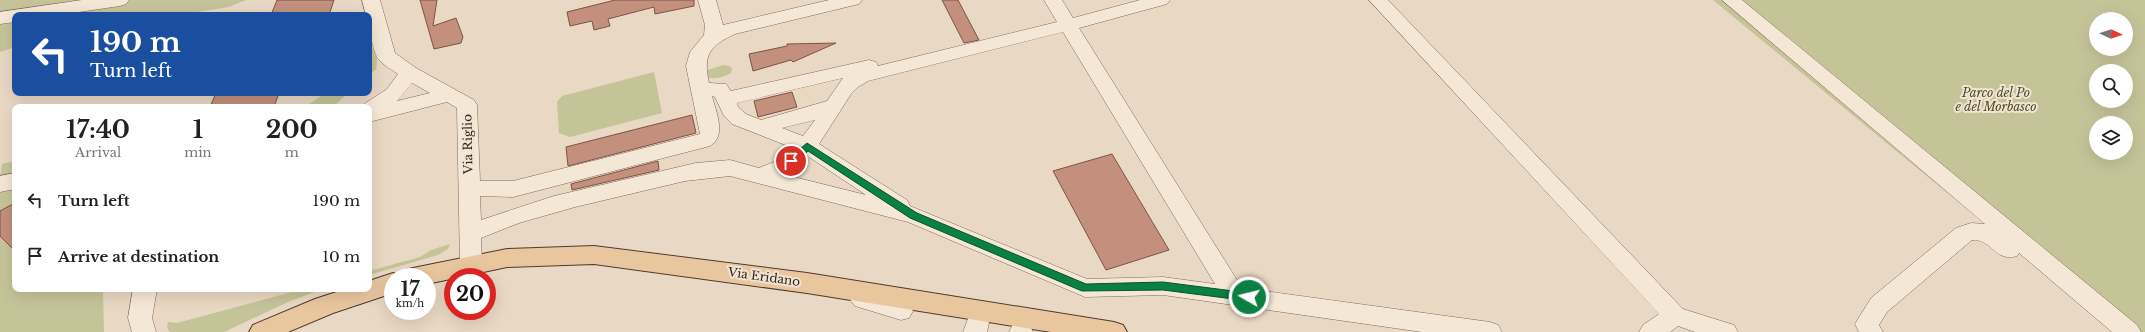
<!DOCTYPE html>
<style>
body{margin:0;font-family:"Libre Baskerville",serif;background:#f6f6f6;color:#222;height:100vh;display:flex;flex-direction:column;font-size:15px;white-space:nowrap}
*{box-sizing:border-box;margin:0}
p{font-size:13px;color:#767676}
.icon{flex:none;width:22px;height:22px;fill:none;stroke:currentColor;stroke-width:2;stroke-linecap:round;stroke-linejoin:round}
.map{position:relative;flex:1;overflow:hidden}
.panel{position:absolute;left:12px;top:104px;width:360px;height:188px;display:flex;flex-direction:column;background:#fff;border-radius:8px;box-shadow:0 4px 16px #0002}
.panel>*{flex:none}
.hud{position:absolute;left:12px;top:12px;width:360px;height:84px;border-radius:8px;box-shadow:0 4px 16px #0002;background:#1a4fa0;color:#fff;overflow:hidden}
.needle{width:26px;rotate:93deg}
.buttons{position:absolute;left:2089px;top:12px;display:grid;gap:8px}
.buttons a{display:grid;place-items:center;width:44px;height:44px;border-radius:50%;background:#fff;box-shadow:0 4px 16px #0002;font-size:20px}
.speed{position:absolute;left:384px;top:268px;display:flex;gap:8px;font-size:20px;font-weight:700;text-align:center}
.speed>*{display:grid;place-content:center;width:52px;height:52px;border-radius:50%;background:#fff;box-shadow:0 4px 16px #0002;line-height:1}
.speed small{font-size:10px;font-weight:400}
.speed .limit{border:6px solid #d22;background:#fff;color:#111}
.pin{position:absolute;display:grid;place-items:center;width:34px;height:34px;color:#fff;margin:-17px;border:2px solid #fff;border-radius:50%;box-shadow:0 1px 4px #0007}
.me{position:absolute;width:44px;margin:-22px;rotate:278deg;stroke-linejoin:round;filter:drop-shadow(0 0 3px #0008)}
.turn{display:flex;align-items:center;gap:14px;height:84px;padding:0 12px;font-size:18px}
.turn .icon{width:52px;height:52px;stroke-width:2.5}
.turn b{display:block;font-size:28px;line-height:34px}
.eta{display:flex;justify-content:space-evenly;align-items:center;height:68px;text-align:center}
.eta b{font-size:24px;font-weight:800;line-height:28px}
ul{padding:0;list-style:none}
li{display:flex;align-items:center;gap:12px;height:56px;padding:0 12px}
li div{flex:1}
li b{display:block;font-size:15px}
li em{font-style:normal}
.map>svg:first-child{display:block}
.green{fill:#c5c499;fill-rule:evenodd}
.building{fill:#c3907d;stroke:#7d5345}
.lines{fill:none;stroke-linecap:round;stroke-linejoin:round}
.minor-casing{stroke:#816a5c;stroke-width:1}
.major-casing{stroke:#4f3a30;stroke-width:2}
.minor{fill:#f4e7d5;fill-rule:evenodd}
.major{fill:#e8c79f;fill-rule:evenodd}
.route{fill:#0b8043;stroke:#07532c}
.labels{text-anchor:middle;stroke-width:4;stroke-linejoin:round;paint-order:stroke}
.park-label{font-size:12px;font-style:italic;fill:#484d27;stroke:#f1e4d2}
.street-label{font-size:12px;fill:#32251e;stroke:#f1e4d2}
</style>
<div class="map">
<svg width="2145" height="332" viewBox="0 0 2145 332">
<rect width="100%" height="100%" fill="#e9d8c3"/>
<!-- green -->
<path class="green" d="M0 0H246L229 7 178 15H15V47L0 52Z
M1713 0H2145V332H2116ZM2096 19H2126V49H2096ZM2096 71H2126V101H2096ZM2096 123H2126V153H2096Z
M369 40 377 59 376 69 369 75Z
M723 65 729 66 732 68 731 73C724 77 715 80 707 77L706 74 708 70Z
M654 72 662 113 570 137 559 133 557 102 562 96Z
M325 93H348L334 106 305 107Z
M15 161V174L0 177 2 164Z
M15 187V289H103L104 332H0V190Z
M450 244 448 249 438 255 369 275V271L420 257 431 250Z
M303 289H323L288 302 224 332H170L167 328 168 322 177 323Z"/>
<!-- building -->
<path class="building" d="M277 0H334L329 15H271Z
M420 0H437L433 26 456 18 463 37 461 43 434 49Z
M615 0H694V6L655 14 654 7 608 19 610 26 594 30 592 21 570 26 567 12Z
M942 0H958L979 40 964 43Z
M836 43 793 62 791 60 753 71 749 54 787 46V44Z
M792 92 797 107 758 117 754 101Z
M216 93H279L274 107H210Z
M692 115 696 133 568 166 566 147Z
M1112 154 1169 250 1106 270 1053 171Z
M658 161 659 170 572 190 571 184Z
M15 203V251L0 236V211Z"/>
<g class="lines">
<!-- minor casing -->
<g class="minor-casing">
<path id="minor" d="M82 0H129L126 4 120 6 58 15H15V22L0 24V12Z
M362 0H380L395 53 416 68 474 100 477 105 480 181H513L700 134 686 66 690 52 704 35 705 25 698 0H716L723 25 829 0H862L859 4 735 34C709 46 703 55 709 83L726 84 731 91 869 60 876 62 878 66 1057 22 1044 0H1062L1073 18 1140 0H1170L1167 4 1079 28 1242 288 1490 322 1498 325 1502 332H1422L1163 295 1085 297 908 222 730 176 685 181 575 207 519 223 481 238 482 264 479 270 471 273 463 270 460 264 457 108 447 102 369 122V107H362L364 104 387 89 398 74C392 70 385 66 380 61 372 53 369 26 369 15H366ZM1063 32 1215 284 1163 277 1087 279 910 206 907 200 819 144 851 94 858 87 868 81ZM843 78 827 101 761 120 746 114 738 107 737 103ZM412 83 430 93 397 101ZM712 96 715 97 724 116 732 124 793 148 779 160 759 168 730 160 696 163 554 196 481 220 480 196 513 197 710 146C727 136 716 112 712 96ZM815 120 803 136 782 128ZM809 157 866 195 786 175Z
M1369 0H1388L1683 309 1734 325 1738 332H1695L1678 326 1670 332H1639L1643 325 1659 314Z
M1722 0H1742L2137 325 2141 332H2112L2019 253 2017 256C1995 263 1992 238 1972 240L1887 312 1879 325 1883 332H1859L1855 324 1871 298 1956 228 1971 223 1985 224Z
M15 173V189L0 192V176Z
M856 283 864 285 871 292 909 304 913 311 909 318 901 320 855 306 844 292 848 285Z
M133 289H157L152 318 156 332H132L128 318Z
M977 313 985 316 989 323 987 332H963L969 316Z
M1021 321 1029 324 1033 332H1009L1013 324Z"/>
</g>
<!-- major casing -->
<g class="major-casing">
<path id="major" d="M594 246 807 273 1114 322 1123 325 1127 332H1051L807 293 594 264 507 267 427 284V277H393V293L333 313 288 332H249L253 325 315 299 346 289H369V281L393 273 401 276 405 270 413 268 507 249Z"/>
</g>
<!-- minor -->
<use href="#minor" class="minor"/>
<!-- major -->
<use href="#major" class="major"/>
</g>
<!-- route -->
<path class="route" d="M807 143 917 213 1086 284 1163 282 1249 293 1254 297 1249 301 1163 290 1082 291 910 218 808 151 794 164H788V159Z"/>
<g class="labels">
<!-- park labels -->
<g class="park-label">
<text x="1996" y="97">Parco del Po<tspan x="1996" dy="14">e del Morbasco</tspan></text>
</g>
<!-- street labels -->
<g class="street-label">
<text transform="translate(468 144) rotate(-91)" y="4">Via Riglio</text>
<text transform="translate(764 277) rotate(8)" y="4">Via Eridano</text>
</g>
</g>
</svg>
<div class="buttons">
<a><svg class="needle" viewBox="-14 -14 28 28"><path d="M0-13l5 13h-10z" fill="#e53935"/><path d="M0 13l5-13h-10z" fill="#767676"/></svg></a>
<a><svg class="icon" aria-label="search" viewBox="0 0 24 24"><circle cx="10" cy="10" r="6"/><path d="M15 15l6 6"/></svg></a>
<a><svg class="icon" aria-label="layers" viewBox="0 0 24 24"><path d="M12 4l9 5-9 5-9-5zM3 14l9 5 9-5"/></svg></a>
</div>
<div class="speed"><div>17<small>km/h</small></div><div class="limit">20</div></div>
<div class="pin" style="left:791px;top:161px;background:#d93025"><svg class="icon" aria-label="arrive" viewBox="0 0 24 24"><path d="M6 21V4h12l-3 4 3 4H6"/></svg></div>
<svg class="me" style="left:1249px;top:297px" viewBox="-20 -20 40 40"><circle r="17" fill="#0b8043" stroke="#fff" stroke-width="3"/><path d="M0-11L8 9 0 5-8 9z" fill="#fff"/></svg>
<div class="hud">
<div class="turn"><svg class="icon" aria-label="left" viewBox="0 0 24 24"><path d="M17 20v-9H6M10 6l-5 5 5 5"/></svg><div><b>190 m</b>Turn left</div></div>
</div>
<section class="panel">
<div class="eta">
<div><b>17:40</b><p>Arrival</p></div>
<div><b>1</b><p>min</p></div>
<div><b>200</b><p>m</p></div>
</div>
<ul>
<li><svg class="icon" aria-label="left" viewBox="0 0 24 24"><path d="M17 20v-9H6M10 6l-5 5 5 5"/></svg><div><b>Turn left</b></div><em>190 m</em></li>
<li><svg class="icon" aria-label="arrive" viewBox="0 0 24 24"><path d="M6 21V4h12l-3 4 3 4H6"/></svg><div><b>Arrive at destination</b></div><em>10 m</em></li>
</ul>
</section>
</div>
